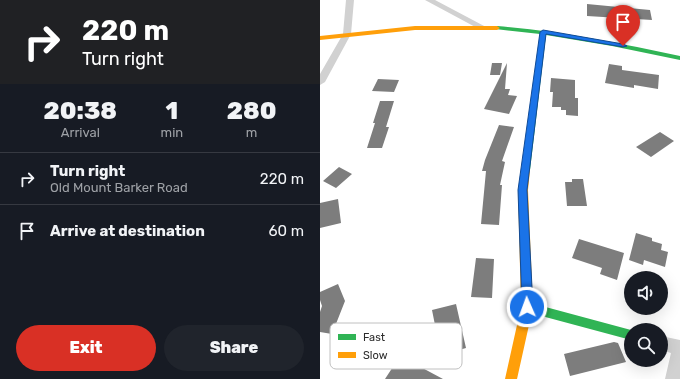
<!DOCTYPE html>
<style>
body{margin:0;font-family:Rubik,sans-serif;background:#20242c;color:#f1f3f6;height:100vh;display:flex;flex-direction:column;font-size:15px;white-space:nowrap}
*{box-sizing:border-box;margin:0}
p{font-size:13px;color:#9ea1a6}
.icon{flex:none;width:22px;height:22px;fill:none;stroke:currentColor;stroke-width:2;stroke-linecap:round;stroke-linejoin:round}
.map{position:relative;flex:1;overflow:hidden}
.side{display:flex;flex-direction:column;background:#171b24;width:320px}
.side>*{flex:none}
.top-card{background:#202124;color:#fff;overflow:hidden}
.controls{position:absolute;left:304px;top:271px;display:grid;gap:8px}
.controls a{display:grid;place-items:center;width:44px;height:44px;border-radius:50%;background:#171b24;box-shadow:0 4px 16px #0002;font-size:20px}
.pin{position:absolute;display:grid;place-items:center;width:34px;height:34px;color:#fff;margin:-41px -17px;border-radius:50% 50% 50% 0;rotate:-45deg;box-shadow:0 0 4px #0007}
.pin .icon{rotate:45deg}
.me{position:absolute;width:44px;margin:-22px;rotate:358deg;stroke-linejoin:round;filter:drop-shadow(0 0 3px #0008)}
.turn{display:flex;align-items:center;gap:14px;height:84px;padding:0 16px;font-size:18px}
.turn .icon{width:52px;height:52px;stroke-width:2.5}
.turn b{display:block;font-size:28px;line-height:34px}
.eta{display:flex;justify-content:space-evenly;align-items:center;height:68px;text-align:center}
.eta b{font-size:24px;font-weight:800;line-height:28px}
.action{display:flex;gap:8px;margin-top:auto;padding:8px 16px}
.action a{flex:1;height:46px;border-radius:24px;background:#d93025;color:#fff;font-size:16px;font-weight:800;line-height:46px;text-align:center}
.action a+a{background:#20242c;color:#f1f3f6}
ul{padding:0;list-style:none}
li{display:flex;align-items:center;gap:12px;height:52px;padding:0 16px;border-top:1px solid #363941}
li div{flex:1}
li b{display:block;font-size:15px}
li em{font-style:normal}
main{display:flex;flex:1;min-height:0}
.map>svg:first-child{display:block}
.building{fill:#7d7d7d}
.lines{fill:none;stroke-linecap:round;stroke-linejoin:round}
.street{fill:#d1d1d1;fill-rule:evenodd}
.fast{fill:#30b455;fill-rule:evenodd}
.slow{fill:#ff9f0a;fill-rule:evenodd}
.route{fill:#1a73e8;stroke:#114b97}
.key{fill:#fff;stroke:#c0c0c0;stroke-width:1}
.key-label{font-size:11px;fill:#2c2c2c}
</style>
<main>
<section class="side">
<div class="top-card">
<div class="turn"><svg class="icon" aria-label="right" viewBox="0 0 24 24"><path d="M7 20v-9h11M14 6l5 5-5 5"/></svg><div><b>220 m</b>Turn right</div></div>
</div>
<div class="eta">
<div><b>20:38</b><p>Arrival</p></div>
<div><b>1</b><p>min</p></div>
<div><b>280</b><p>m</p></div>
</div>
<ul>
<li><svg class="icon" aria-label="right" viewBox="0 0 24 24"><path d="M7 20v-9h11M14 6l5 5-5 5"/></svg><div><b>Turn right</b><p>Old Mount Barker Road</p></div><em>220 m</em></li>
<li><svg class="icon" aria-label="arrive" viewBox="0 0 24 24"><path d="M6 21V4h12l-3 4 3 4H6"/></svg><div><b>Arrive at destination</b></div><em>60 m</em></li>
</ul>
<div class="action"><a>Exit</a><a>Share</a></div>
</section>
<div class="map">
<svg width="360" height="379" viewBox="0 0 360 379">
<rect width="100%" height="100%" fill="#fff"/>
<!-- building -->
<path class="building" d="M267 4 330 10 332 20 267 16Z
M172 63H182L180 75H170Z
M187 63 185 89H190L188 95 197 96 189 114 164 109Z
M289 64 302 66V70L339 75 338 89 314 85V88L285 83Z
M231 78 255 80V98H258V116L246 115V110H241V107H232L233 92H230Z
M58 79 79 80 74 92 52 91Z
M60 101H74L66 127H69L62 148H47L55 123H53Z
M179 125 194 127 182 161 185 162 180 185H182L179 225 161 224 166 171H162L165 160Z
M340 132 354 141 331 157 316 147Z
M19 167 32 174 16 188 3 181Z
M252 179H263L267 206H247L245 182H252Z
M18 199 21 223 0 228V203Z
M316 233 332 238V241L342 244 341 250 348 252 345 267 324 260 323 265 309 260Z
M259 239 304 253 297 280 280 274 282 268 252 258Z
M156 258 174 259 172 298 151 297Z
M18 284 25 301 12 334 0 332V312L2 306 0 300V292Z
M136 304 146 348 121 355 112 310Z
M294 342 298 343 306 362 250 376 244 354Z
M80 356 123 379H65Z"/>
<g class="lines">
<!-- street -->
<path class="street" d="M26 0H34L31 34 5 82 0 85V74L23 34Z
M105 0H115L166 27 162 29H159Z
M341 336 360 340V379H345L351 353 341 350Z"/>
<!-- fast -->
<path class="fast" d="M177 26C239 31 299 43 360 56V60L292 46 226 35 210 170 206 173 202 170 220 34 175 29V27Z
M207 302 311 330H312H311V340L203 311 201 307 203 303Z"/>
<!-- slow -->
<path class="slow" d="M95 26H177L180 28 177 30H95L0 40V36Z
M206 167 210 170 208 190 213 307 197 379H185L201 307 198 190 202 170Z"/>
</g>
<!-- route -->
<path class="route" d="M223 30 303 44 307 46 303 47 226 34 207 190 213 307 211 311 207 312 203 311 202 307 198 190 220 32Z"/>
<!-- legend -->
<rect x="10" y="323" width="132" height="46" rx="6" class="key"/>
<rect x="18" y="334" width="18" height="6" fill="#30b455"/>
<rect x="18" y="352" width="18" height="6" fill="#ff9f0a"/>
<g class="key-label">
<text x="43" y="341">Fast</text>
<text x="43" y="359">Slow</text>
</g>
</svg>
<div class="controls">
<a><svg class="icon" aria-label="sound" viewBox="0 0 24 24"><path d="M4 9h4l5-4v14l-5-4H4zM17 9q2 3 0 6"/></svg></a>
<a><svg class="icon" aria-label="search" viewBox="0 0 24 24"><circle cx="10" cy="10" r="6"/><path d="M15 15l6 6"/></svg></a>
</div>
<div class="pin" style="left:303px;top:46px;background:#d93025"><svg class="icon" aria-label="arrive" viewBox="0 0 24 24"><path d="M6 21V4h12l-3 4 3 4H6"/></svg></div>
<svg class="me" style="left:207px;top:307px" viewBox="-20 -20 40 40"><circle r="17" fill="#1a73e8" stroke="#fff" stroke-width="3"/><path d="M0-11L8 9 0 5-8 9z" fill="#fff"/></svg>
</div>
</main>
